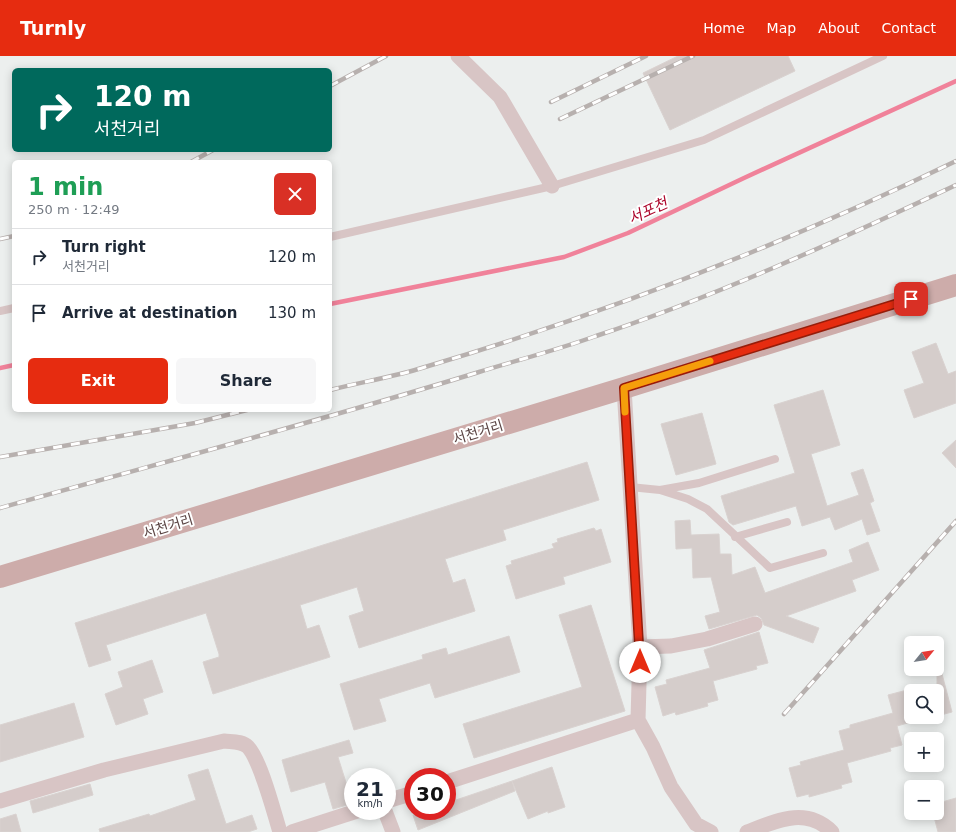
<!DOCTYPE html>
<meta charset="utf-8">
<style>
body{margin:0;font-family:"DejaVu Sans","Noto Sans KR",sans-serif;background:#f6f6f7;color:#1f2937;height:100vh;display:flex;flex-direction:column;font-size:15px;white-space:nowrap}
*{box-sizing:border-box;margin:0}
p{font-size:13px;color:#747a83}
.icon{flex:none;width:22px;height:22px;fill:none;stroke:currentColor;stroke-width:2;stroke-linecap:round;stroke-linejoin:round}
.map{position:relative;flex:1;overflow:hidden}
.side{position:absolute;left:12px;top:104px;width:320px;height:252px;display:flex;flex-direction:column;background:#fff;border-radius:6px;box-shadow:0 2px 10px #0003}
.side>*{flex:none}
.hud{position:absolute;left:12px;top:12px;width:320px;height:84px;border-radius:6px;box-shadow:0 2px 10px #0003;background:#00695c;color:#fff;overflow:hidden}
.needle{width:26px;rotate:60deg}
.buttons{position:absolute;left:904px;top:580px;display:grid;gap:8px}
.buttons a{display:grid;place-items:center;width:40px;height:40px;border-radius:6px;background:#fff;box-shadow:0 2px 10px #0003;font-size:20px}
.speed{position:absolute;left:344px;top:712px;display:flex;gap:8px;font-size:20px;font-weight:700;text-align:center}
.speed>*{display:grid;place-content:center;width:52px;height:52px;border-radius:50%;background:#fff;box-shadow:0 2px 10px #0003;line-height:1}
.speed small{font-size:10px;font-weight:400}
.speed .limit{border:6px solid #d22;background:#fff;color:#111}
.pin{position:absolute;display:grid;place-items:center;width:34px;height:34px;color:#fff;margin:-17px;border-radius:8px;box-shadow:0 2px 6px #0006}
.me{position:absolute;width:44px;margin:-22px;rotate:0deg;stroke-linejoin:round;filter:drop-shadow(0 0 3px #0008)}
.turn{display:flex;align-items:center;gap:14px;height:84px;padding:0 16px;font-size:18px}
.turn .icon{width:52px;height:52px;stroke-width:2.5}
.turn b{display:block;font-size:28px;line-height:34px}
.round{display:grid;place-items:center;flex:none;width:42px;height:42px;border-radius:6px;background:#f6f6f7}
.head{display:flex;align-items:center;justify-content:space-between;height:68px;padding:0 16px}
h1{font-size:24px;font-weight:700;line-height:30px;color:#1e9e55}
.action{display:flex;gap:8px;margin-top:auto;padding:8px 16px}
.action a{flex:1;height:46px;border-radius:6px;background:#e62c10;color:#fff;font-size:16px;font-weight:700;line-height:46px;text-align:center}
.action a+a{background:#f6f6f7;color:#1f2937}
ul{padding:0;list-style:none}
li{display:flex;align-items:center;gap:12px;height:56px;padding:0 16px;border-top:1px solid #e0e1e3}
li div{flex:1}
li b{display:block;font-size:15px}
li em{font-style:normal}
header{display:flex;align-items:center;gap:24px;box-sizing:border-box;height:56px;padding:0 20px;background:#e62c10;color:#fff}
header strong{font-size:19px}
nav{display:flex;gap:22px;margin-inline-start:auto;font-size:14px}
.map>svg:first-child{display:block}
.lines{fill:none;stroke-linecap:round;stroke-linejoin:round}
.stream{stroke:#f0829a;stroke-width:4.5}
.building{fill:#d5cdcb;stroke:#d9d2d0}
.lane{stroke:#d8c5c5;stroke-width:8}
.street{stroke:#d8c5c5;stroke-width:15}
.primary{stroke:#cdacaa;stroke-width:22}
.rail-casing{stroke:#b7b0ae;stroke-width:4.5}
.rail{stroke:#fff;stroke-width:3;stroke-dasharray:9;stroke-linecap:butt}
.route-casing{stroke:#961d0a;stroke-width:10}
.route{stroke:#e62c10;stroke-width:7}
.slow{stroke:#f59e0b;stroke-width:7}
.labels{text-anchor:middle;stroke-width:4;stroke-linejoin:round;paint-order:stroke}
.street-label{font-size:14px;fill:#5b4544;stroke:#fff}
.water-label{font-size:15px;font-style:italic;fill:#ac052a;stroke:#fff}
</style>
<header>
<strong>Turnly</strong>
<nav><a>Home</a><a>Map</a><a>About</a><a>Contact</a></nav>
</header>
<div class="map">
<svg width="956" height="776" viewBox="0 0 956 776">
<rect width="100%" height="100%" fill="#ecefee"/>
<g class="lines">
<!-- stream -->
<path class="stream" d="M330 248 564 201 628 177 744 122 956 25
M0 312 14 309"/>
</g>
<!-- building -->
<path class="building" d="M678 0H788L795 15 670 74 643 17Z
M936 287 948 318 956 315V347L914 362 904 334 924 327 912 296Z
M823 334 840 389 811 398 827 450 859 439 851 417 863 413 874 445 870 447 880 475 867 479 862 463 835 474 830 461 802 470 796 450 733 469 729 466 721 440 795 417 774 349Z
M702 357 716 408 676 419 661 368Z
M956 384V412L942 397Z
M587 406 599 444 503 474 506 484 445 503 453 527 465 523 475 555 359 592 349 560 364 555 357 531 300 549 307 573 319 569 330 601 213 638 203 606 219 601V598L206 557 106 589 111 604 89 611 75 567Z
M690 464 691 479 719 478 720 498H731L732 519 755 511 765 537 853 506 849 494 868 486 879 514 852 524 856 535 786 560 819 572 813 587 764 569 761 562 757 559 709 573 705 560 720 556 711 521 693 522 692 492 676 493 675 465Z
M594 472 596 475 601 473 611 506 563 521 565 528 516 543 506 510 512 508 511 505 554 492 552 488 558 486 557 483Z
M591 549 625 655 474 702 463 668 582 631 559 559Z
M759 576 768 607 756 610 757 613 713 625 718 644 707 647 708 650 676 659 675 656 663 660 655 631 667 628 666 624 710 612 704 594Z
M509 580 520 616 435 642 430 627 379 643 386 665 354 674 340 628 423 603 422 599 446 592 448 599Z
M152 604 163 636 143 643 148 658 116 669 105 638 123 631 118 616Z
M937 614H941L952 656 937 660Z
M911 633V666L897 670 902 689 890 692 891 695 847 707 852 726 841 729 842 732 809 741V738L797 741 789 712 801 709 800 706 844 694 839 675 850 672V669L893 657 888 639Z
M74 647 84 681 0 706V669Z
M349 684 353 697 338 701 349 736 344 737 347 749 333 753 325 726 291 736 282 704Z
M552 711 565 751 548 757V755L528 763 512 725Z
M208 713 226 768 252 759 257 773 248 776H100L99 773 149 758 150 760 196 744 188 719Z
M512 725 515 735 418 774 413 759 424 755H447V747Z
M90 728 93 739 33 757 30 745Z
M956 742V776H938L933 757H937V750L943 749 942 746Z
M16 758 21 776H0V763Z"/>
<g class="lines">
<!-- lane -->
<path class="lane" d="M330 181 552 130 704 84 883 0
M0 255 14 252
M630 431 660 434 688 443 707 453 770 512 823 497
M660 434 699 427 775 403
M735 481 787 466"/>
<!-- street -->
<path class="street" d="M458 0 500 41 552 130
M624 332 640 591 638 664 653 691 671 731 696 768 711 776
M640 591 671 590 707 583 755 568
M447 726 638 664
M0 745 104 714 224 685C232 686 242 685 248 691 261 705 274 757 280 776
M387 745 413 737
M385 755 393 776
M292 776 357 755
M747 776C776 765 806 750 832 776"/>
<!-- primary -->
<path class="primary" d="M0 521 624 332 956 229"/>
<!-- rail casing -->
<g class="rail-casing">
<path id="rail" d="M330 30 386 0
M551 46 646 0
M560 63 693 0
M191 106 213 94
M0 183 14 180
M330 334C361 326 394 321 425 311 607 257 785 188 956 105
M0 401 195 367 247 354
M0 452C160 407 320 365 479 316 518 304 557 294 596 280 719 239 839 184 956 129
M784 658 956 465"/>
</g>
<!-- rail -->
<use href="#rail" class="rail"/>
</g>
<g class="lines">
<!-- route casing -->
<g class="route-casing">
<path id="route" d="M640 606 624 332 911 243"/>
</g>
<!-- route -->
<use href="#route" class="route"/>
<!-- slow -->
<path class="slow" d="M625 356 624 332 710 305"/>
</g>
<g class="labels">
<!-- street labels -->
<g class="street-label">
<text transform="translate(478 376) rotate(-17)" y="5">서천거리</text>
<text transform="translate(168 470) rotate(-17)" y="5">서천거리</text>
</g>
<!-- water labels -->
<g class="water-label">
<text transform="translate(648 155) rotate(-25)" y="5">서포천</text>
</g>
</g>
</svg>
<div class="buttons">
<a><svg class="needle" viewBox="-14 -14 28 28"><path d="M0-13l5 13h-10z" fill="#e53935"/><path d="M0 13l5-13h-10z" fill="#747a83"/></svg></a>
<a><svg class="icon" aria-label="search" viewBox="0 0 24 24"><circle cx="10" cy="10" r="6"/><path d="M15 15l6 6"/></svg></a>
<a>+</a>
<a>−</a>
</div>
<div class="speed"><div>21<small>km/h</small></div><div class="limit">30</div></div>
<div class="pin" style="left:911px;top:243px;background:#d93025"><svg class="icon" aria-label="arrive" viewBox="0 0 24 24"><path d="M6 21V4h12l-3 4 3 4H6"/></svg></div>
<svg class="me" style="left:640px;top:606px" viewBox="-20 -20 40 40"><circle r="19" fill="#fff"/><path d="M0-13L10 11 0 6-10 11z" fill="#e62c10"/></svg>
<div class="hud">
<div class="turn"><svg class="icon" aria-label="right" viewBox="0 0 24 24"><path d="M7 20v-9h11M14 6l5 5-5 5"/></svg><div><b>120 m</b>서천거리</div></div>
</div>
<section class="side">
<div class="head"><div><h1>1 min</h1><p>250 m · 12:49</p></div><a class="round" style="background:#d93025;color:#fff"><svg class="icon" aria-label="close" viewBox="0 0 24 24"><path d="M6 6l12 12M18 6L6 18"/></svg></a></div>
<ul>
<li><svg class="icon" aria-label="right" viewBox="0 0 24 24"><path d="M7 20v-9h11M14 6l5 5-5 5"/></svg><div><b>Turn right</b><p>서천거리</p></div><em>120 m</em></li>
<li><svg class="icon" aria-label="arrive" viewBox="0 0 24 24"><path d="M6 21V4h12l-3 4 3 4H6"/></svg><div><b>Arrive at destination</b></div><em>130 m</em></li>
</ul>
<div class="action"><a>Exit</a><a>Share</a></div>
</section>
</div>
